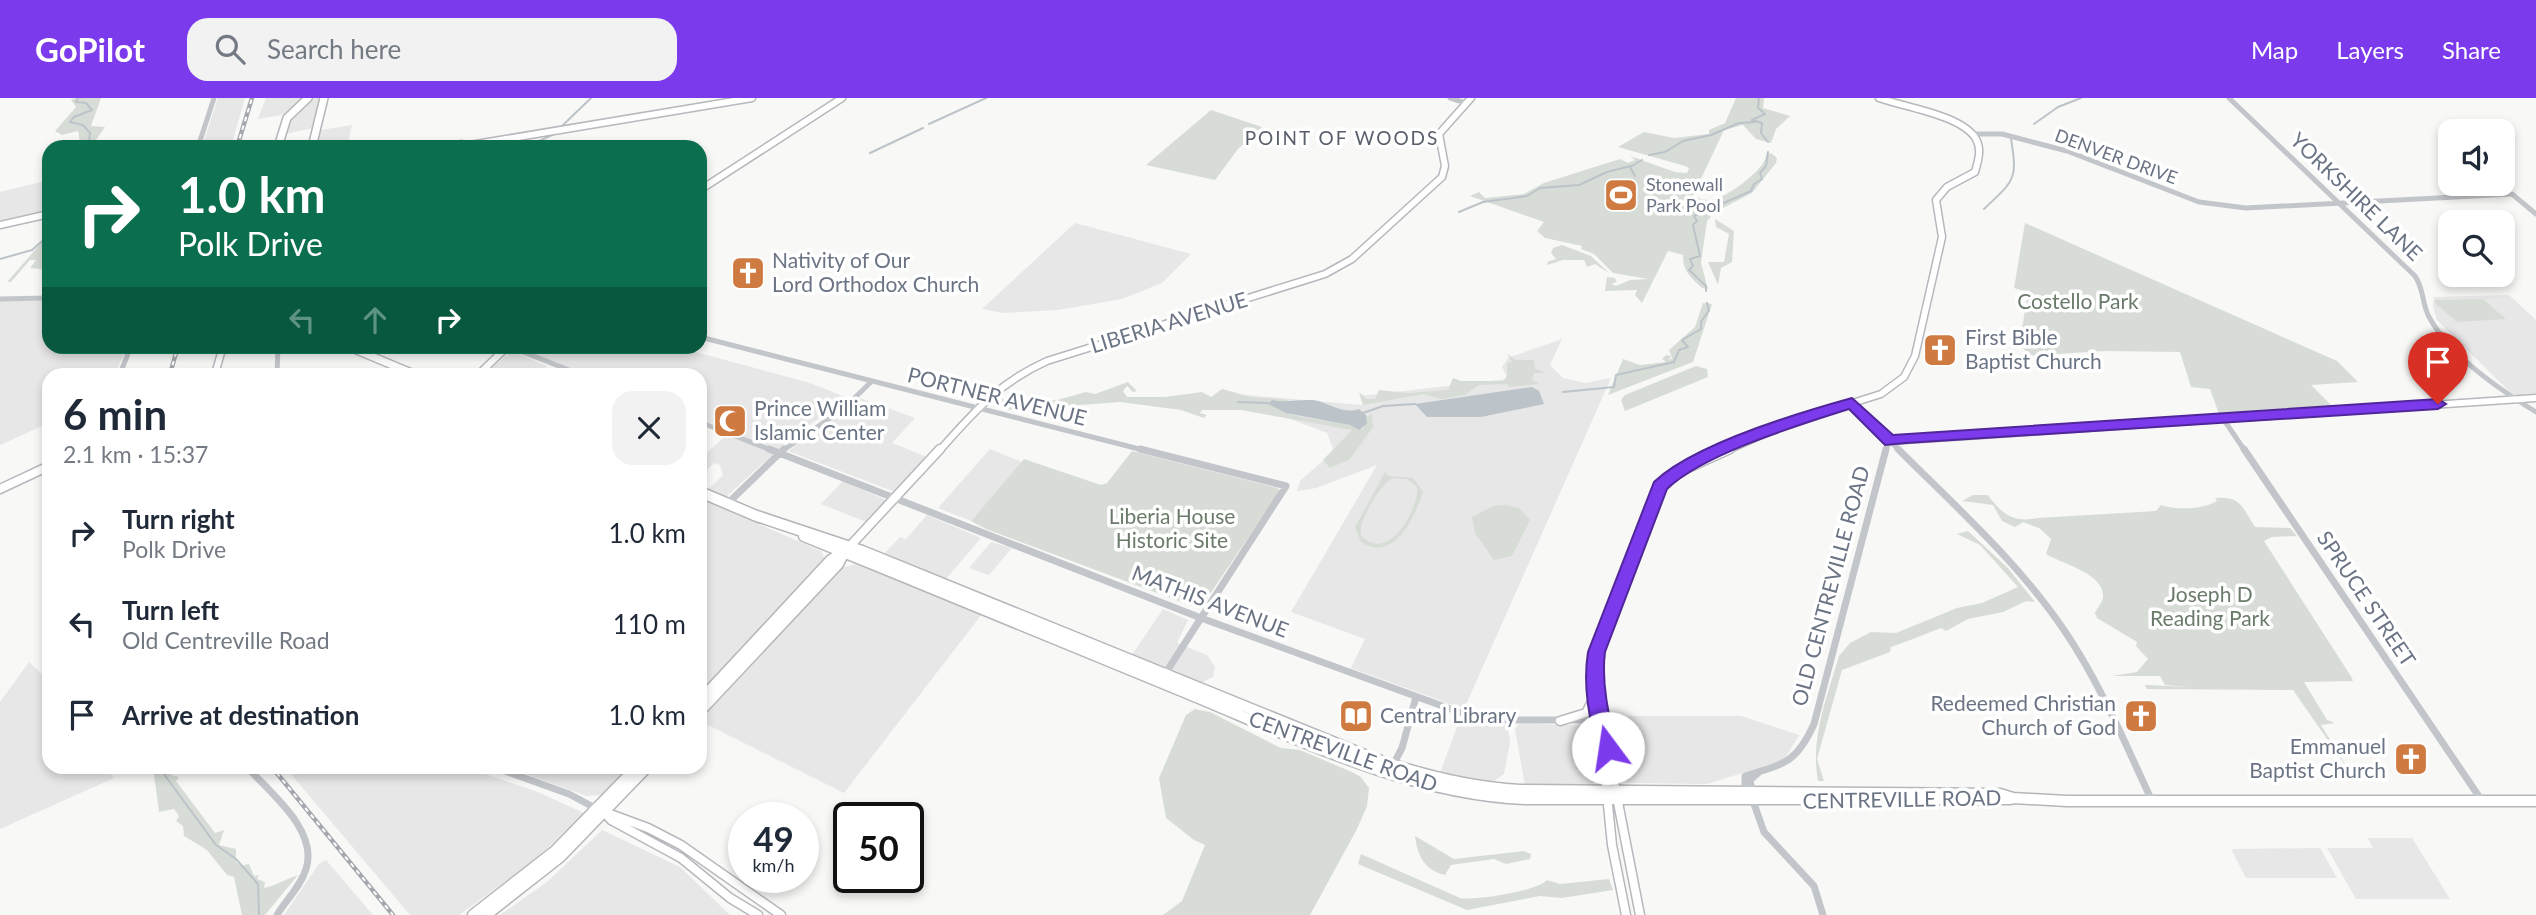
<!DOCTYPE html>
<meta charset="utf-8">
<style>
body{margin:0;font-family:Lato,sans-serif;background:#f2f2f3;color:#1f2937;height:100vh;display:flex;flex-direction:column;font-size:26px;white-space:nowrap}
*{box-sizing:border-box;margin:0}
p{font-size:23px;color:#747a83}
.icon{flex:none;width:38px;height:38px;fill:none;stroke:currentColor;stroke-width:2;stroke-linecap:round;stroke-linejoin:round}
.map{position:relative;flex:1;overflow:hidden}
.sheet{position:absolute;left:42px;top:270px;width:665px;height:406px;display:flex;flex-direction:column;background:#fff;border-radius:21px;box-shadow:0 4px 10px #0003}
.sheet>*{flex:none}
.guide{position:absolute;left:42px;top:42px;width:665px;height:214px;border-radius:21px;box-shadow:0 4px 10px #0003;background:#0b6e4f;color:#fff;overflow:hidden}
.buttons{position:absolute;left:2438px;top:21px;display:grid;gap:14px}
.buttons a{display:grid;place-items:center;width:77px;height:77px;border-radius:14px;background:#fff;box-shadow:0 4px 10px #0003;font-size:35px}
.speed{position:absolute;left:728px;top:704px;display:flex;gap:14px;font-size:35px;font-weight:700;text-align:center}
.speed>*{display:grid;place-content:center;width:91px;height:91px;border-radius:50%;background:#fff;box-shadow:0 4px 10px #0003;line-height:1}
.speed small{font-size:18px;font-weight:400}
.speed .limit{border:4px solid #111;border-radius:10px;background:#fff;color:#111}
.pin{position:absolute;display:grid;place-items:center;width:60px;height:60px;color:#fff;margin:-72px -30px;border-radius:50% 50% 50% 0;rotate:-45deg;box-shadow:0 0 7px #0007}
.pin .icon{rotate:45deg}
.me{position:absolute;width:77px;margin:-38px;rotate:346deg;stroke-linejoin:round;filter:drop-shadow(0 0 5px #0008)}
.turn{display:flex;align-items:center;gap:24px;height:147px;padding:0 21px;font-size:32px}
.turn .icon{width:91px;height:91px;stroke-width:2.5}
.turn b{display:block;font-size:49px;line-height:60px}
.lanes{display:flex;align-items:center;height:66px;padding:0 21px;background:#0003;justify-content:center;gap:35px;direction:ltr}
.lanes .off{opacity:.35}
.round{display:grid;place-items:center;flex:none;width:74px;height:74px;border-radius:21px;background:#f2f2f3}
.headline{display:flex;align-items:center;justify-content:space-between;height:119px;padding:0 21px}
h1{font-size:42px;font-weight:700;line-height:52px}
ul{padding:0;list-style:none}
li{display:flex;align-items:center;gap:21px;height:91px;padding:0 21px}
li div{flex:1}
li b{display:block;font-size:26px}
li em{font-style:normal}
header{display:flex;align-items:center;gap:42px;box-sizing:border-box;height:98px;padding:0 35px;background:#7c3aed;color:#fff}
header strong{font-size:33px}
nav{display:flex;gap:38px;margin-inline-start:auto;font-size:24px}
.search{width:490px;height:63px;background:#f2f2f3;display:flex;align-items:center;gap:18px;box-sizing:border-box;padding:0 24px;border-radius:21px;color:#747a83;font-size:26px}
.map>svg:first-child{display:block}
.built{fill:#e6e7e6}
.green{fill:#d7ddd6;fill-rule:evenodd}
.water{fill:#bcc3c9}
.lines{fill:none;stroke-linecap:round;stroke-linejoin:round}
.stream{stroke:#bcc3c9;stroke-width:2}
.major-far1-casing{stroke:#b6b8bd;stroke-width:9}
.major-casing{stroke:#b6b8bd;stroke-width:11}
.highway-far1-casing{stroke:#b4b6ba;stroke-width:10}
.highway-casing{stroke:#b4b6ba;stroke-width:13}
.minor-far1{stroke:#c2c5c9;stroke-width:5}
.minor{stroke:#c2c5c9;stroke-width:7}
.major-far1{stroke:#fff;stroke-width:6}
.major{stroke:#fff;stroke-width:8}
.highway-far1{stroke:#fff;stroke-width:7}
.highway{stroke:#fff;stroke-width:10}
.rail-casing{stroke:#a4a8ae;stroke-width:4.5}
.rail{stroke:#fff;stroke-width:2;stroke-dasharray:4.5;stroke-linecap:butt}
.route{fill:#7c3aed;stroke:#51269a;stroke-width:2}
.labels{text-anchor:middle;stroke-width:7;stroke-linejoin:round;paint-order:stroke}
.far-street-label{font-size:18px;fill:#6b7484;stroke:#fff}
.far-poi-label{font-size:18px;fill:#6b7484;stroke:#fff;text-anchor:start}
.far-neighbourhood-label{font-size:19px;letter-spacing:2px;fill:#585f6a;stroke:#fff}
.street-label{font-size:21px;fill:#6b7484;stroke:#fff}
.poi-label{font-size:21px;fill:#6b7484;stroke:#fff;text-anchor:start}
.park-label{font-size:21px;fill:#6a7b69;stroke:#fff}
</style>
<header>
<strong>GoPilot</strong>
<div class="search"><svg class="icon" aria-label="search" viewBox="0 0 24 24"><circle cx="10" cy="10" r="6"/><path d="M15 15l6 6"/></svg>Search here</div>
<nav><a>Map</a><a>Layers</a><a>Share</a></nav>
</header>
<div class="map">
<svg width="2536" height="817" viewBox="0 0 2536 817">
<rect width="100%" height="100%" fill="#f8f8f6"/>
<!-- built -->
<path class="built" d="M218 0H245L231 49H202Z
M266 0H305L287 16 258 21Z
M310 0H322L314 30 284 36 287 24Z
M352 27 347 49H315L321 32Z
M49 82V113L0 123V94Z
M1075 125 1191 156 1162 185 1122 201 1058 212 1003 215 982 211Z
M2509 197 2536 222V297L2518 298 2511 295 2437 222 2433 208 2434 199Z
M0 203H49V248L127 249 115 276H49V325L0 347Z
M1562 241 1550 267 1563 280 1585 285 1611 280 1464 611 1351 570 1365 541 1291 514 1377 367 1316 390 1297 393 1300 383 1334 353 1327 335 1223 295 1363 307 1360 298 1508 281 1502 269 1508 260Z
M515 249H677L810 285 850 301 795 336 726 399 708 392 723 377 720 367 714 365 700 378V361L731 333 700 321V276H584Z
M511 254H514L547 268 537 276H484Z
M860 300 915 320 892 345 927 359 895 394 788 353Z
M990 351 1022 364 971 423 938 410Z
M843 383 884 401 885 404 866 424 821 406Z
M701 401 821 453 825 462 700 598Z
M927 417 981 440 946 481 884 456 900 439 906 441Z
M991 444 1012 450 989 477 969 470Z
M860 465 982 516 844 695 700 623 841 470Z
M1163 511 1188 522 1177 545 1207 557 1215 569 1213 579 1201 585 1132 557Z
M29 564 49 583V668L107 669 114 680 0 731V604Z
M1609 618H1741L1799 637 1784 662 1707 686 1628 685 1618 679Z
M1460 621 1508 627 1510 645 1504 676 1493 684 1440 675Z
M1519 626 1591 627 1595 632 1600 679 1592 686 1525 688 1515 631Z
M285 669H465L538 694 584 715 534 763 459 817H410Z
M506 669H636L604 697 587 698Z
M602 732 680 769 730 817H500L547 784Z
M2368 740H2412L2450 801H2356L2327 750H2373Z
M2320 750 2337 780H2246L2231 751Z
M326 762 373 817H284L319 766Z"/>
<!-- green -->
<path class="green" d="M75 0H101L91 28 105 29 91 49H75L80 44 78 33 62 37 55 33 76 9 71 2Z
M1736 0H1764L1763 10 1790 18 1776 31 1771 45 1756 41 1743 27 1724 32 1690 104 1711 119 1707 123 1701 165 1708 191 1702 190C1691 180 1682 172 1683 157L1668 153 1642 205 1635 197 1637 192 1605 193 1607 179 1615 180 1617 184 1611 186 1616 188 1630 182 1648 181 1613 175 1594 156 1581 151 1582 148 1545 140 1537 133 1544 124 1470 98 1479 94 1485 100 1524 96 1544 85 1620 61 1628 65 1635 62 1630 58 1675 74 1687 75 1689 70 1685 68 1618 49 1644 34 1674 40 1709 36V32L1725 25Z
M1211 12 1262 29 1238 51 1215 82 1146 67Z
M1771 55 1777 60 1776 65 1752 95 1715 114 1695 99C1699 100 1706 103 1711 102 1728 100 1767 69 1766 57Z
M1715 121 1734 133 1732 164 1721 170 1718 187 1708 164H1724L1729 136 1716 129Z
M2025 125 2337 263 2358 284 2311 287 2334 310 2219 316 2210 291 2191 289 2180 254 2105 253 2026 258 2021 237 2028 194 2014 190Z
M49 136V172L30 170 36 162H30L11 184H7Z
M1562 147 1591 158 1609 175 1595 166 1587 169 1584 162H1563L1548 167 1547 164 1556 161 1551 155 1553 150Z
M2483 201 2506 221 2457 224 2435 205V202Z
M1703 205 1712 206 1693 264 1608 297 1623 261 1640 267 1666 264 1662 261 1666 257 1671 258 1669 262 1672 260 1669 252 1695 229Z
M1507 256 1516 262H1534L1535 271 1546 275H1534L1532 282 1539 286 1509 289 1508 286 1479 287 1465 297 1441 301 1424 296 1363 307 1359 294 1367 301H1375L1379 292 1408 295 1448 292 1453 280 1461 283H1503L1507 278V265L1512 264Z
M1696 268 1707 271 1708 279 1625 313 1621 302 1625 297Z
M1128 284 1137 293 1133 294 1127 288 1123 293 1127 299H1165L1202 294 1211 299 1222 291 1251 299 1287 302 1289 304H1269C1291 326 1332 317 1358 331H1363L1367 326 1366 319 1372 316 1373 329 1350 361 1330 370 1323 362 1352 332 1241 312H1202L1200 315 1207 317 1204 320 1181 312 1120 304 1067 308 1043 306 1028 314 1006 311 1002 307V301L1020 306 1057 302 1086 294 1095 296Z
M1132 353 1278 390 1279 394 1200 511 986 431 971 423 1024 361 1101 387 1107 385Z
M1385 374 1389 378 1413 380 1423 394C1414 421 1394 465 1361 444L1355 429ZM1393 380 1407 381 1417 389C1421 405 1389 469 1361 437 1357 425 1381 385 1393 380Z
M1973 397H1988C2002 417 2015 425 2037 420L2156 413 2161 407C2176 412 2202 412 2217 403L2215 400C2242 398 2242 409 2255 429L2290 430 2297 438 2272 439 2264 443 2352 580 2353 583 2304 584 2327 622 2335 625 2321 627 2350 674 2293 592 2147 591 2145 587H2148L2187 589 2165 587 2160 578H2112L2137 574 2148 561 2136 548 2137 544 2097 520 2095 515C2097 510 2102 505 2103 500 2106 475 2059 465 2046 456L2051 441 2039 430 2023 424 2015 429 2002 423 1993 407 1962 403Z
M1505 407 1519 410 1530 422 1512 458 1494 462 1475 435 1472 419 1493 408Z
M1968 433 2008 470 2035 504 2026 503 2003 514 1968 521 1946 533 1941 530C1923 537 1908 543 1891 549L1890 554 1842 572 1817 661 1824 683H1818C1810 640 1827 599 1839 558L1850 545 1871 534 1896 535 1957 510 1982 505 2018 489 1980 447 1957 436Z
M1195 611 1210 614 1281 650 1300 652 1352 674 1361 679 1369 690 1367 708 1357 731 1310 817H1163L1182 803 1205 747 1194 742 1166 720 1159 680 1186 617Z
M153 669H168L171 677 179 679 176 683 215 735 224 732 219 747 236 751V764L241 768 249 766 254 778 259 777 257 781 265 784 264 790C275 788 286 781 298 777L265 817H242L234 779 227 777 207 752 184 738 183 728 176 723 179 718 174 711 159 714Z
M1415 738 1454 761 1524 753 1531 756 1530 761 1506 766 1494 761 1451 767 1445 777C1423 772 1417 755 1415 738Z
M1361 756 1460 800C1475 803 1538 793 1547 782L1560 786 1609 781 1613 792 1562 800 1540 798 1467 812 1358 766Z"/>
<!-- water -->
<path class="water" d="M1532 289 1539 293 1544 306 1481 319H1427L1415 306Z
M1272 302C1287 306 1310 299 1321 304 1333 308 1346 316 1359 311L1366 317 1367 326 1359 332 1350 327 1286 315 1268 306Z"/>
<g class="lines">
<!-- stream -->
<path class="stream" d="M78 0 76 4 86 5 92 12 74 19 70 24 83 27 90 35 89 44 78 49
M1759 0 1758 10 1765 16 1752 22 1762 25 1761 35 1768 44
M929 26 986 0
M2034 26 2058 9 2081 0
M563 27 591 0
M527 49 554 36
M870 55 923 30
M1649 57 1665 54 1683 43 1711 37 1739 25 1755 24
M1635 78 1630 69 1642 62
M1984 111C2014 82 2018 83 2011 41
M1459 114 1483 104 1527 98 1540 90 1579 87 1607 74 1631 68
M0 161 32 152 49 137
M1706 193V188L1689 172 1693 168 1690 161 1700 158 1693 127 1697 123 1694 118 1751 93 1754 86 1762 81 1760 75 1766 68 1768 54
M1563 294 1614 289 1616 277 1674 264 1679 252 1688 249 1682 242 1701 231V224L1709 212 1707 205
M1238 304 1268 305
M1363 315 1383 308 1415 306
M158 668 216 747 236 761 258 786 259 817"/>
<!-- major-far1 casing -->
<g class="major-far1-casing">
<path id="major-far1" d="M446 49 462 46
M458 49 752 0
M700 92 842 0
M0 127 49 116
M215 276 223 248
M479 276 508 248
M1852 305 1890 343 2536 300
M939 353C974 314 998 285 1047 263L1325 176 1352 161 1442 79 1445 68 1439 36 1471 0
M1726 353 1783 327 1881 296 1904 279 1915 258 1942 139 1936 102 1947 89 1975 74C1978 63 1982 52 1976 41 1962 17 1904 9 1879 0"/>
</g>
<!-- major casing -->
<g class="major-casing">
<path id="major" d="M0 391 49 368
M850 448 940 351
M1560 623 1586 615 1596 596
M1600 627 1612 747 1626 817
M602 713 648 730 681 747 781 817
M605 715 611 722 681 760 730 800 758 817
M1640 817 1598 602 1595 566 1596 554 1660 388 1666 380 1730 351"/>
</g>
<!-- highway-far1 casing -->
<g class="highway-far1-casing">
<path id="highway-far1" d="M278 49 287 20 308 0
M312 49 324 0
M224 248H239
M347 248 414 276"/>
</g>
<!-- highway casing -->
<g class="highway-casing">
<path id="highway" d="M700 394 759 419
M754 417 862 453 1367 658C1417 676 1467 689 1520 692L2000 696 2013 700 2067 703H2536
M804 438C932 490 1060 543 1187 595 1296 640 1407 696 1525 701H2011
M700 603 831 462 844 454
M700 613 838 466 844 454
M473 817 555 753 638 668
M486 817 560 759 648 668"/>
</g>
<!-- minor-far1 -->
<path class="minor-far1" d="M1450 0 1466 5
M2229 0 2415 178C2424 191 2422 206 2429 219 2451 259 2499 291 2536 314
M1973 36H2002L2067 53 2199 104 2246 110 2512 96 2536 116
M198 49 214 0
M0 201 49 200
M700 239 1147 353
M508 248 579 276
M120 276 131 248
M277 276 278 248
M2222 319 2245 353
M700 324 773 353
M782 353 842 312 872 283
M1885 353 1890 343 1900 353"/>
<!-- minor -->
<path class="minor" d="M769 351 1201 520 1470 618 1497 622H1601
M1140 351 1286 388 1165 576
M1898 351C1956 409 2018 464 2064 532 2100 585 2125 645 2152 703
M2244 351 2482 703
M727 406 784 351
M246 668C269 694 319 732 306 771 301 788 286 802 277 817
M491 668 569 696 597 711
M1392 669 1402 650 1416 599
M1745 694V678C1783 666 1796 666 1814 626L1886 351
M1752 694 1750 682 1758 675
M1753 703 1764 734 1814 788 1823 817"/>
<!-- major-far1 -->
<use href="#major-far1" class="major-far1"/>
<!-- major -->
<use href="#major" class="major"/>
<!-- highway-far1 -->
<use href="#highway-far1" class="highway-far1"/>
<!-- highway -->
<use href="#highway" class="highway"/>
<!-- rail casing -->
<g class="rail-casing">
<path id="rail" d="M237 49 252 0
M170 276 178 248
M271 668 393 817"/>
</g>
<!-- rail -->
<use href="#rail" class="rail"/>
</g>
<!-- route -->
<path class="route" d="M1852 300 1893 337 2438 301 2446 306 2438 311 1906 345 1885 347 1849 311C1799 327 1703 356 1667 391L1605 554C1601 586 1609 619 1617 650L1615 656H1602C1588 627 1583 585 1588 554L1654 384C1693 347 1798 315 1852 300Z"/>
<!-- icons -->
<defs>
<g id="stadium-square" transform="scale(1.75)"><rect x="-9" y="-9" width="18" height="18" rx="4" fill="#cf7a40" stroke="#fff"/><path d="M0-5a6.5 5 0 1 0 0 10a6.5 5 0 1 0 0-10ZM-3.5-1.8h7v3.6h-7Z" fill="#fff"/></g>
<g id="church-square" transform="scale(1.75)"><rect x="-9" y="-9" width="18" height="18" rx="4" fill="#cf7a40" stroke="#fff"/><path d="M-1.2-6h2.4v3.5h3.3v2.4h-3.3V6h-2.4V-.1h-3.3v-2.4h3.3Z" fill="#fff"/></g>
<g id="mosque-square" transform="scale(1.75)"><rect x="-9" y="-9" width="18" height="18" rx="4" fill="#cf7a40" stroke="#fff"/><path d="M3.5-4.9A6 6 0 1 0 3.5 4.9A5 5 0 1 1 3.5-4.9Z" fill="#fff"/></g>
<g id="library-square" transform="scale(1.75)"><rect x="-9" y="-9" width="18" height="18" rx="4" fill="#cf7a40" stroke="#fff"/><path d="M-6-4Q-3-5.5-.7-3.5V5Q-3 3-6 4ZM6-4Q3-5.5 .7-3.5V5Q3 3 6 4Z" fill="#fff"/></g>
</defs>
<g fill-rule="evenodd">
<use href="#stadium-square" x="1621" y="97"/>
<use href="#church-square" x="748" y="175"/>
<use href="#church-square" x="1940" y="252"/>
<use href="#mosque-square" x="730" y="323"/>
<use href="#library-square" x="1356" y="618"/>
<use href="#church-square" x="2141" y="618"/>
<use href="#church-square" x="2411" y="661"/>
</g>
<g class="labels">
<!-- far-street labels -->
<g class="far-street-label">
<text transform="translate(2116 59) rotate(20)" y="6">DENVER DRIVE</text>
</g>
<!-- far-poi labels -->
<g class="far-poi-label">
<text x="1646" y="93">Stonewall<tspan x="1646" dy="21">Park Pool</tspan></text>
</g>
<!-- far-neighbourhood labels -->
<g class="far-neighbourhood-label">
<text x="1342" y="47">POINT OF WOODS</text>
</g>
<!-- street labels -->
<g class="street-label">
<text transform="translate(2356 99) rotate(44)" y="7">YORKSHIRE LANE</text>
<text transform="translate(1169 225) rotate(-17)" y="7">LIBERIA AVENUE</text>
<text transform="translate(997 299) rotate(14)" y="7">PORTNER AVENUE</text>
<text transform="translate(1831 488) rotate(-75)" y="7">OLD CENTREVILLE ROAD</text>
<text transform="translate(2366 501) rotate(56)" y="7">SPRUCE STREET</text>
<text transform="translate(1210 504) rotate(21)" y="7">MATHIS AVENUE</text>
<text transform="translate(1343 654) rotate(20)" y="7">CENTREVILLE ROAD</text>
<text transform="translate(1902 702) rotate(-1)" y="7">CENTREVILLE ROAD</text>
</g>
<!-- poi labels -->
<g class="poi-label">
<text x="772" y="170">Nativity of Our<tspan x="772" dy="24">Lord Orthodox Church</tspan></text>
<text x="1965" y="247">First Bible<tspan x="1965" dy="24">Baptist Church</tspan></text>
<text x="754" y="318">Prince William<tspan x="754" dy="24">Islamic Center</tspan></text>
<text x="2116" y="613" text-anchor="end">Redeemed Christian<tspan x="2116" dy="24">Church of God</tspan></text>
<text x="1380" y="625">Central Library</text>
<text x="2386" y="656" text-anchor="end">Emmanuel<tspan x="2386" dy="24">Baptist Church</tspan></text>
</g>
<!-- park labels -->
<g class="park-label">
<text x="2078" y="211">Costello Park</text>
<text x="1172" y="426">Liberia House<tspan x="1172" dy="24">Historic Site</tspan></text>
<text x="2210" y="504">Joseph D<tspan x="2210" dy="24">Reading Park</tspan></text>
</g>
</g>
</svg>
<div class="buttons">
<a><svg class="icon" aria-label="sound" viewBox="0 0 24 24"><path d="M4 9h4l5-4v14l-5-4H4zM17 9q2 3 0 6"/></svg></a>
<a><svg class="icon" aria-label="search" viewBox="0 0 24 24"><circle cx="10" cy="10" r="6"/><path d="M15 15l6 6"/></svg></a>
</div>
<div class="speed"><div>49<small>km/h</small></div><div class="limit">50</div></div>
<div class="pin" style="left:2438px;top:306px;background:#d93025"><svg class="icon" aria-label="arrive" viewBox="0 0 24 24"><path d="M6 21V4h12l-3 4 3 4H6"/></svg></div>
<svg class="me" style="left:1608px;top:650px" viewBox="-20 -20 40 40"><circle r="19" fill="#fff"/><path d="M0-13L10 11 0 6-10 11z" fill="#7c3aed"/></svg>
<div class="guide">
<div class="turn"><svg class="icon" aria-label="right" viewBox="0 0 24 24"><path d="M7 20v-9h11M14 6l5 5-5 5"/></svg><div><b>1.0 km</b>Polk Drive</div></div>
<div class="lanes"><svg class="icon off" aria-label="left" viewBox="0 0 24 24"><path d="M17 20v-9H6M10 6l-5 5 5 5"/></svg><svg class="icon off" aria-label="ahead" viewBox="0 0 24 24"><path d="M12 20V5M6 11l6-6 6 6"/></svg><svg class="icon" aria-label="right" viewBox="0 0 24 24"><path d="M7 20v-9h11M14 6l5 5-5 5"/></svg></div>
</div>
<section class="sheet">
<div class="headline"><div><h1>6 min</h1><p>2.1 km · 15:37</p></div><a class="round"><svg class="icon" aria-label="close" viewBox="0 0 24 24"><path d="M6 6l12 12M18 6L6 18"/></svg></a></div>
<ul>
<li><svg class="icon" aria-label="right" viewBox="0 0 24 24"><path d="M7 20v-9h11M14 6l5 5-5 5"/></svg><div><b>Turn right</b><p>Polk Drive</p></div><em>1.0 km</em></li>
<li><svg class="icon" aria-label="left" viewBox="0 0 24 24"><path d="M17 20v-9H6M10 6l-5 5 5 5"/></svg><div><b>Turn left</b><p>Old Centreville Road</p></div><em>110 m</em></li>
<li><svg class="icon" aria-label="arrive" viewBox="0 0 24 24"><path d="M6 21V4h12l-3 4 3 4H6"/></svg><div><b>Arrive at destination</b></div><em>1.0 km</em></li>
</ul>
</section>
</div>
